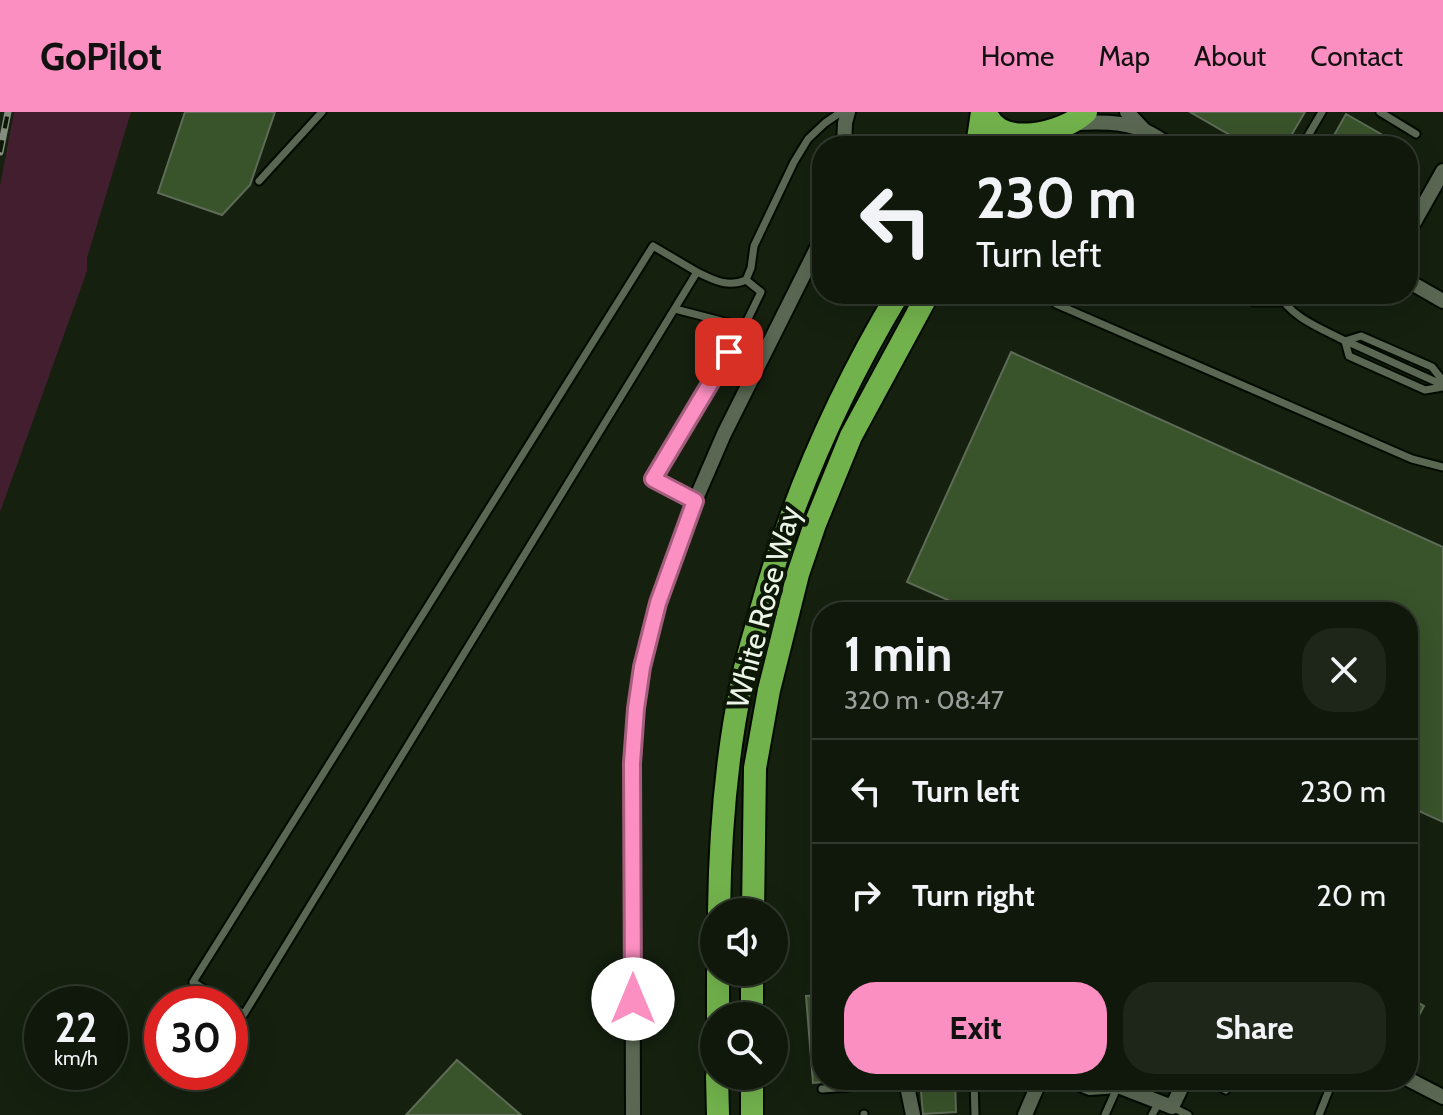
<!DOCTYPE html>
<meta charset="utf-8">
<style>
body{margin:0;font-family:Cabin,sans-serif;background:#1e2519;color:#f1f3f6;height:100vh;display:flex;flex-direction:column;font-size:30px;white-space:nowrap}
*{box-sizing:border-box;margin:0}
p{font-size:26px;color:#9ca09d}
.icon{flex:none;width:44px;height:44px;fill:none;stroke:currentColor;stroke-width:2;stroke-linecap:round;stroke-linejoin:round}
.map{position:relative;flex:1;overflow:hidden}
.sheet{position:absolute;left:812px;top:490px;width:606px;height:488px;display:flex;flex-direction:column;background:#10180b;border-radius:32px;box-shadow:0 8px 32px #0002,0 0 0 2px #30372c}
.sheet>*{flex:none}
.top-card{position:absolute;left:812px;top:24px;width:606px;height:168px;border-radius:32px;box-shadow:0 8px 32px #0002,0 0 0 2px #30372c;background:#10180b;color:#f1f3f6;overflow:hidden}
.tools{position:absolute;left:700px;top:786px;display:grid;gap:16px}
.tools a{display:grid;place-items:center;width:88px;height:88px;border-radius:50%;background:#10180b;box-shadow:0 8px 32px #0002,0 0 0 2px #30372c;font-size:40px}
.speed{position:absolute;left:24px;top:874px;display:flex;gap:16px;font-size:40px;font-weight:700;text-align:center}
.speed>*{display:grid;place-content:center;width:104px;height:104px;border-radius:50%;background:#10180b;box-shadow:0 8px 32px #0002,0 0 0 2px #30372c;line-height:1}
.speed small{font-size:20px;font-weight:400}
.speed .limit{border:12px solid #d22;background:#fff;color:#111}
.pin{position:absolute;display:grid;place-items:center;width:68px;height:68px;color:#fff;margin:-34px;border-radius:16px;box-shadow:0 4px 12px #0006}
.me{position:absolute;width:88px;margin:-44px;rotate:0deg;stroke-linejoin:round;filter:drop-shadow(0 0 6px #0008)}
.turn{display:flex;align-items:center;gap:28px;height:168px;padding:0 32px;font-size:36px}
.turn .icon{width:104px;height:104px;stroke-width:2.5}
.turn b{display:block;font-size:56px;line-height:68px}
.round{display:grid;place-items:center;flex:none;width:84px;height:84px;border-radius:32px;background:#1e2519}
.summary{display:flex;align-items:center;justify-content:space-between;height:136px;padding:0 32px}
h1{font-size:48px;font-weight:800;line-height:60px}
.button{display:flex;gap:16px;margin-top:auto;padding:16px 32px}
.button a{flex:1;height:92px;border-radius:32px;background:#fc8fc1;color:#111;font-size:32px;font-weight:800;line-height:92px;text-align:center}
.button a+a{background:#1e2519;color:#f1f3f6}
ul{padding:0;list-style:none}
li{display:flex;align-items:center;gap:24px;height:104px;padding:0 32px;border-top:2px solid #30372c}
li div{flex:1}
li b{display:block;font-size:30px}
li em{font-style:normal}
header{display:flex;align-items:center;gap:48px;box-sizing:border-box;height:112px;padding:0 40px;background:#fc8fc1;color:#111}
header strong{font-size:38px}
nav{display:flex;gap:44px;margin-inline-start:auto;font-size:28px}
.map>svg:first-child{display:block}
.green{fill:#421e2f}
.building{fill:#39532b;stroke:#5e6c57;stroke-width:2}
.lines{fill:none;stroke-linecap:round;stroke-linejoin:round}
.service-casing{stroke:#020a00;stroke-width:11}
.minor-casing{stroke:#020a00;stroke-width:18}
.trunk-casing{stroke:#020a00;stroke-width:26}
.service{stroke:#5a6853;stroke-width:7}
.minor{stroke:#5a6853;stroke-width:14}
.trunk{stroke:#72b24c;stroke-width:22}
.rail-casing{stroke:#838c7e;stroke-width:7}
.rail{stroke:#0c1706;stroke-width:4;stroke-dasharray:12;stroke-linecap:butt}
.route-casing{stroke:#a45d7d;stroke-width:20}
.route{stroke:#fc8fc1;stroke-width:14}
.labels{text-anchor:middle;stroke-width:8;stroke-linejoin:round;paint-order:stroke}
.street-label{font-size:30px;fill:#ecf4e8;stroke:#0c1706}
</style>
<header>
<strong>GoPilot</strong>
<nav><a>Home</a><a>Map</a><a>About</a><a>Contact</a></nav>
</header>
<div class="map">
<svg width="1443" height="1003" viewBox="0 0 1443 1003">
<rect width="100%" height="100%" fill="#15200f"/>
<!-- green -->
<path class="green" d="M14 0H131L87 146V159L0 400V74Z"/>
<!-- building -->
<path class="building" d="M185 0H275L250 73 222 103 158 81Z
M1190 0H1305L1285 34H1249Z
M1346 2 1402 34H1328Z
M1011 240 1443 435V710L1408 694V500H975L907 470Z
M822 883V970L813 971 806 884Z
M1408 885 1424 894 1408 924Z
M457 948 521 1003H406Z
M920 968H955L956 1000 923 1002Z"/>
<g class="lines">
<!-- service casing -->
<g class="service-casing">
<path id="service" d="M1380 0 1416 22
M1302 34 1322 0
M259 69 322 0
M697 160C713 168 728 176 746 168L751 156 754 134 794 50 808 27 825 11 841 0
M1048 182 1056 192 1412 347 1443 355
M1237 182 1254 190H1283
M1279 182C1291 206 1323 217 1345 229L1361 224 1432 255 1443 269
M675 197 744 215
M1345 229 1349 244 1425 278 1443 275
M1346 229 1443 273
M695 389 653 367 744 215 761 180 746 168
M227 892 193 870 653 134 697 160 244 902 230 894
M872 968V970L906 969
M974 968 975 1003
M1206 968 1226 978
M822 977 850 975 872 970
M1172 995 1188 1003
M864 1002V1003
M1105 1003 1117 976
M1152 1003 1159 990
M1319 1003 1331 973"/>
</g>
<!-- minor casing -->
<g class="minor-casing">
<path id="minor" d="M1127 0 1144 18
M1073 11C1096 10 1121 9 1143 18 1153 22 1162 29 1171 34
M844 34 845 11 848 0
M1408 121 1443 59
M1408 169 1443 189
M1408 967 1443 985
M1070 968 1090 976 1118 974 1172 995 1185 968
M906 969 913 1003
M633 1003 632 651 642 555 658 491 695 389 724 322 822 126
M1025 1003 1040 968"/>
</g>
<!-- trunk casing -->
<g class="trunk-casing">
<path id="trunk" d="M986 0C998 38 1065 21 1086 0
M977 34 982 0
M719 800C720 723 726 645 742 570 746 548 753 527 759 505 790 391 837 284 898 182
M753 800 755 656 769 578 798 462 815 412 851 324 928 182
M718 904V860
M752 904V860
M717 964 718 1003
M752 964V1003"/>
</g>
<!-- service -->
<use href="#service" class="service"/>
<!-- minor -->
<use href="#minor" class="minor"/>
<!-- trunk -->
<use href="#trunk" class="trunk"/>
<!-- rail casing -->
<g class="rail-casing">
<path id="rail" d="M0 40 8 0"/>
</g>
<!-- rail -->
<use href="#rail" class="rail"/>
</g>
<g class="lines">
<!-- route casing -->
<g class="route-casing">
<path id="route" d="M633 887 632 651 636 597 642 555 658 491 695 389 653 367 729 240"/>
</g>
<!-- route -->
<use href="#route" class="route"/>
</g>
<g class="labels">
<!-- street labels -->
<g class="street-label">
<text transform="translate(764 495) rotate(-75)" y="10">White Rose Way</text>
</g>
</g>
</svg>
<div class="tools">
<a><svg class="icon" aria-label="sound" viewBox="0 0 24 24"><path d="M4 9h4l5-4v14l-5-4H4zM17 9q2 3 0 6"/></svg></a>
<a><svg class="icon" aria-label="search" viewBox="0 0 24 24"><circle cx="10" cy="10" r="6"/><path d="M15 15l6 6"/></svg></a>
</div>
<div class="speed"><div>22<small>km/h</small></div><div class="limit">30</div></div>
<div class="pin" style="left:729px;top:240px;background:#d93025"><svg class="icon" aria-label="arrive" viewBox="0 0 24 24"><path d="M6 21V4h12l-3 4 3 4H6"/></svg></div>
<svg class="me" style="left:633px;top:887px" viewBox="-20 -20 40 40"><circle r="19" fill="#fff"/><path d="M0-13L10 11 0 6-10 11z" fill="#fc8fc1"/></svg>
<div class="top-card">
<div class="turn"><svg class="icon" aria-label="left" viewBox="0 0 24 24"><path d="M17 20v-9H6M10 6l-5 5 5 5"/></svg><div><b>230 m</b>Turn left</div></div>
</div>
<section class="sheet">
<div class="summary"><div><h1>1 min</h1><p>320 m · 08:47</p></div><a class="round"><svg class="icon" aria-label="close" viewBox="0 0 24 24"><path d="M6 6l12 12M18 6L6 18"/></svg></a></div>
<ul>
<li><svg class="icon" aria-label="left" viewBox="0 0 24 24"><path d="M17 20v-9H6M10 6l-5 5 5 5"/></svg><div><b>Turn left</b></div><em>230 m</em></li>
<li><svg class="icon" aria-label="right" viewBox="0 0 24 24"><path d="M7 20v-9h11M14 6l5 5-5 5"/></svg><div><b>Turn right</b></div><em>20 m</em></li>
</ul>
<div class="button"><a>Exit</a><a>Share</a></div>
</section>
</div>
